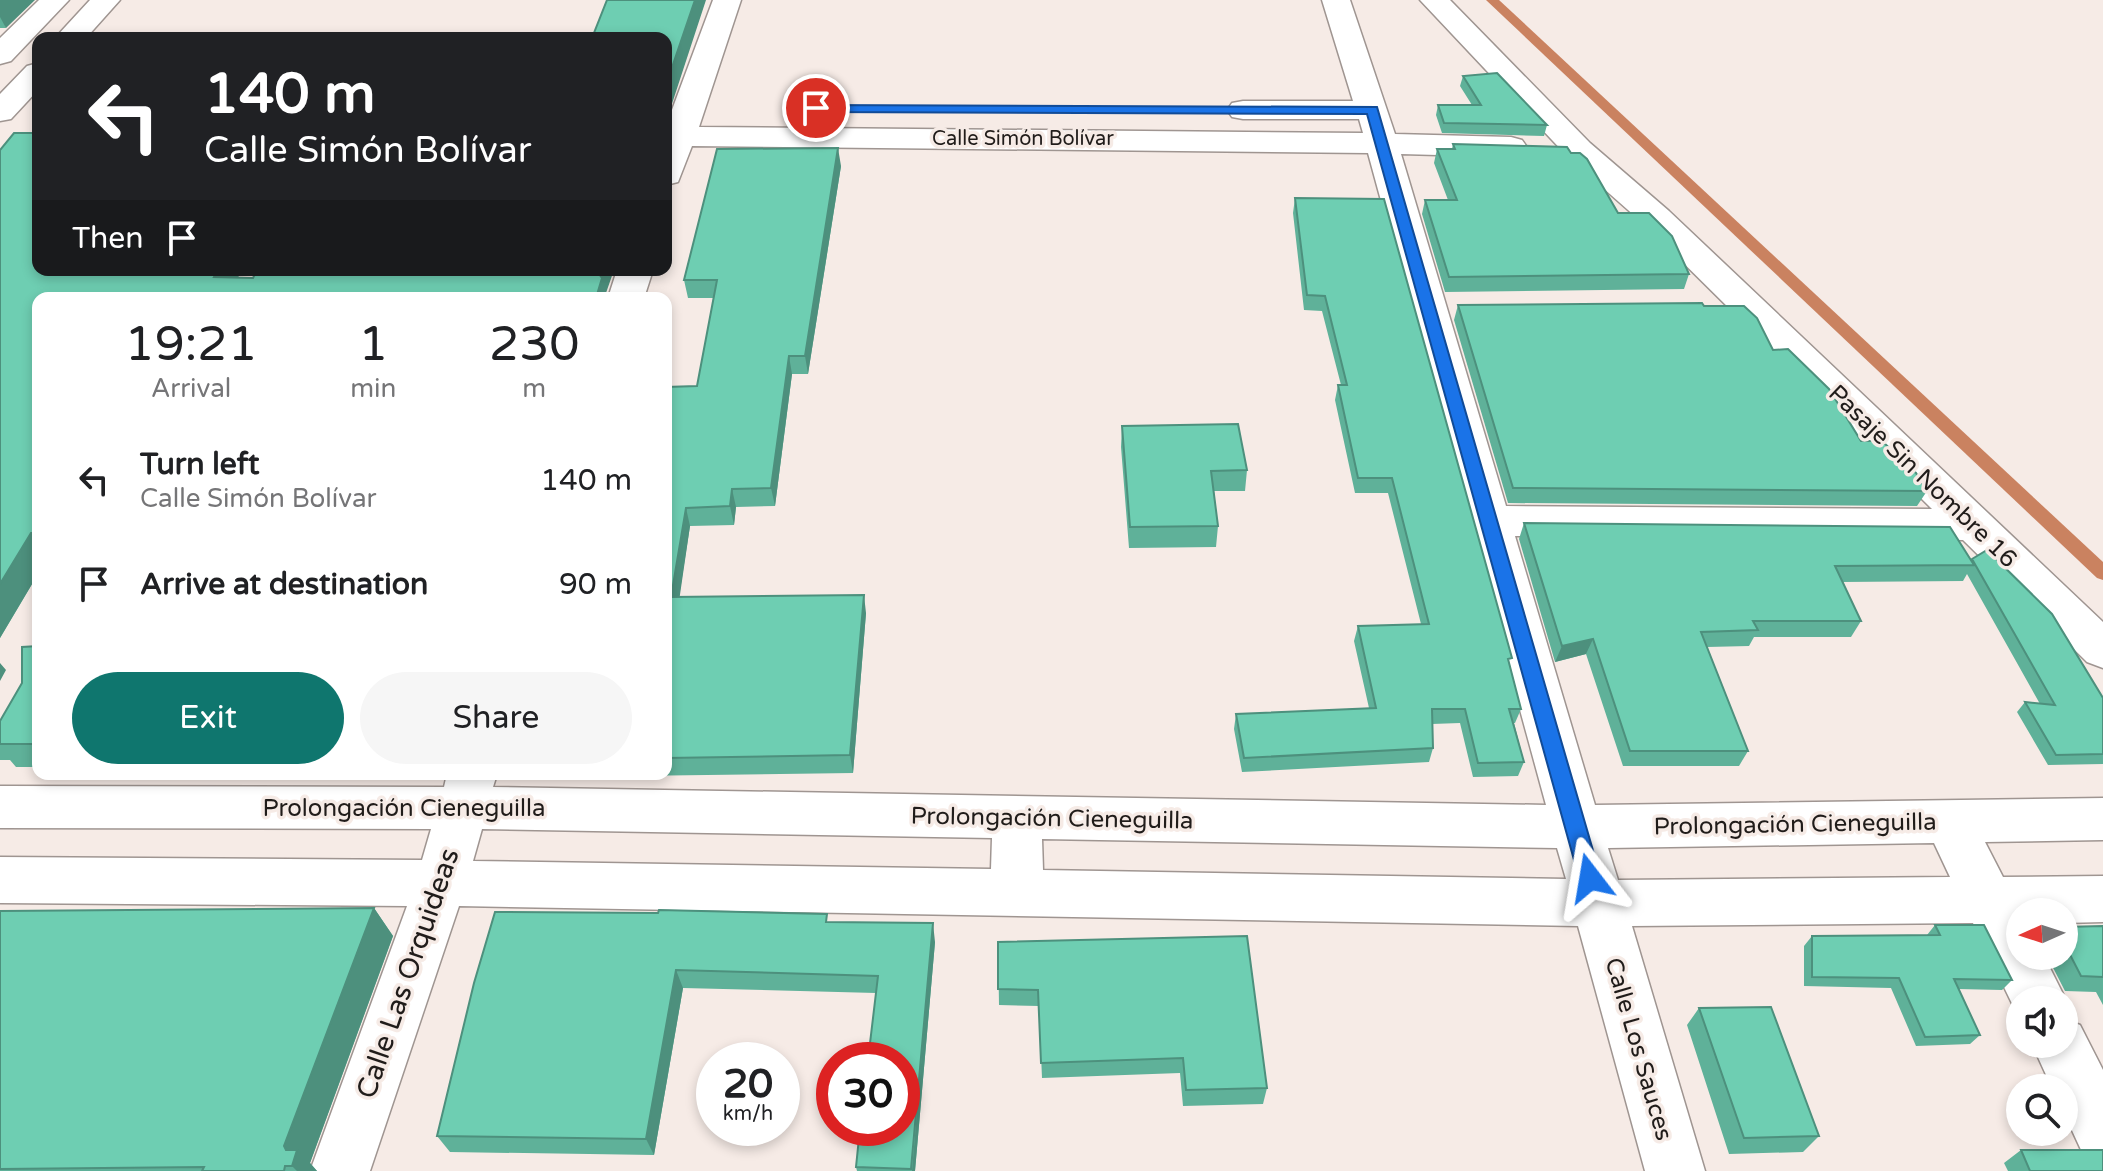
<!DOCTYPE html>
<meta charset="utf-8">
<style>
body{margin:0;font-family:"Varela Round",sans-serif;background:#f6f6f6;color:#202124;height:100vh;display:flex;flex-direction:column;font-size:30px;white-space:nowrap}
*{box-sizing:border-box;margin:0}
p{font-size:26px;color:#757577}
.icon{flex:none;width:44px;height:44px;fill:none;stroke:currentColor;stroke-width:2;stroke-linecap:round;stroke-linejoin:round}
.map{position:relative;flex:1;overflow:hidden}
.panel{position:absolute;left:32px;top:292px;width:640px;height:488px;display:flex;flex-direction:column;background:#fff;border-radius:16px;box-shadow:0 4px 12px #0003}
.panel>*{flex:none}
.banner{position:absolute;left:32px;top:32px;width:640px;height:244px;border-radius:16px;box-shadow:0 4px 12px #0003;background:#202124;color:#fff;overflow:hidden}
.needle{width:52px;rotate:267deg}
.buttons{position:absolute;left:2006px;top:898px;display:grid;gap:16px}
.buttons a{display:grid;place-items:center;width:72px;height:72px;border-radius:50%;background:#fff;box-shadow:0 4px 12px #0003;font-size:40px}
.speed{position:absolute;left:696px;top:1042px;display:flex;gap:16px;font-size:40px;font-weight:700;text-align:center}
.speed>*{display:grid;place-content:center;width:104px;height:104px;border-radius:50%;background:#fff;box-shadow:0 4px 12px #0003;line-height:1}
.speed small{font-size:20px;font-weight:400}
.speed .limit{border:12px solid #d22;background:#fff;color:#111}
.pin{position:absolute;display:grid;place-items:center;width:68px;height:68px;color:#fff;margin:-34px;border:4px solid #fff;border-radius:50%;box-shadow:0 2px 8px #0007}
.me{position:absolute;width:88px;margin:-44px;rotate:346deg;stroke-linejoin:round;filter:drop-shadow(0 0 6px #0008)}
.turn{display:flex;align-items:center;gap:28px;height:168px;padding:0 40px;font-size:36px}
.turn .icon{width:104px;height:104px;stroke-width:2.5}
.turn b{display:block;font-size:56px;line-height:68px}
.then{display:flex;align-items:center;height:76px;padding:0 40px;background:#0003;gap:16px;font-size:30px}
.eta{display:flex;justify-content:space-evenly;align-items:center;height:136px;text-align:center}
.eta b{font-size:48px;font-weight:600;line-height:56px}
.primary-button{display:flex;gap:16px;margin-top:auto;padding:16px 40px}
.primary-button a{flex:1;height:92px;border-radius:48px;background:#0f766e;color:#fff;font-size:32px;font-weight:600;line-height:92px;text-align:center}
.primary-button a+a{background:#f6f6f6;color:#202124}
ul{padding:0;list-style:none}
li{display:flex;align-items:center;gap:24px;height:104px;padding:0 40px}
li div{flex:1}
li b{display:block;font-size:30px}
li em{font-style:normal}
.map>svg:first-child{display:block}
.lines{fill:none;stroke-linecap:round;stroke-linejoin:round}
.stream{fill:#ca8260;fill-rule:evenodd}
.street-casing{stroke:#9f9591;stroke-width:3}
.street{fill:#fff;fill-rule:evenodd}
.wall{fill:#5fb199}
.shaded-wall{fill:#4d907d}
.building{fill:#6eceb2;stroke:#4d907d;stroke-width:2}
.route{fill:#1a73e8;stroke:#114b97;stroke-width:2}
.labels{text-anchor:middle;stroke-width:7;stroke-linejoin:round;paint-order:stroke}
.far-street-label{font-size:20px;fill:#201c1a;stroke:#f6ebe6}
.street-label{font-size:24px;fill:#201c1a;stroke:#f6ebe6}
.near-street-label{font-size:28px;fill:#201c1a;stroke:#f6ebe6}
</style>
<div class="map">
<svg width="2103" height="1171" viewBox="0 0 2103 1171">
<rect width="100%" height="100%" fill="#f6ebe6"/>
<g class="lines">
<!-- stream -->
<path class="stream" d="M1486 0H1499L2103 562V580L2097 578Z"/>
<!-- street casing -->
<g class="street-casing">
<path id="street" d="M39 0H69L11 61 0 64V38Z
M90 0H120L86 38H55Z
M713 0H741L699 127 1363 133 1359 119H1243L1232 117 1227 110 1232 103 1243 101H1353L1322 0H1350L1395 134 1511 137 1522 140 1527 147 1522 154 1511 157 1401 154 1506 506 1932 509 1645 225 1568 157 1420 0H1450L1590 143 1669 211 2103 622V668L2087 662 1963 540 1515 536 1595 805 2103 798V840L1985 842 2003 877 2103 876V922L2064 923V912H2020V956H2044L2066 1000 2064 1004V1000H2020L2019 1018 1973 923 1632 926 1705 1171H1645L1578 926 459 906 370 1171H310L407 906 0 903V857L422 860 431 829 0 828V786L444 787 447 774H497L493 787 1546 805 1368 153 692 146 678 182 666 185V126ZM482 829 992 838 991 869 473 861ZM1042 839 1557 848 1566 879 1043 870ZM1934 843 1950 877 1618 880 1608 848Z
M38 63V90L11 119 0 121V94L27 66Z
M617 270H653L644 298H608Z
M2064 1019 2080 1025 2103 1070V1160L2082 1152 2064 1113V1088H2052L2032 1044H2064Z"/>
</g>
<!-- street -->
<use href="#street" class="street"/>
</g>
<!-- wall -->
<path class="wall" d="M0 0 6 28H0Z
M1463 76 1547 125 1544 136 1442 133 1436 115 1438 105H1472L1460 86Z
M1453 144 1618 213 1689 274 1684 289 1445 292 1422 214 1425 200H1448L1434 163 1437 149H1452Z
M0 150 242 270 238 277 606 293 608 298H38V574L0 638Z
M841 166 808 374H792L775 506 736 507 734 525 690 526 679 597 866 613 853 773 554 777 552 774H666V387L697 386 714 298H688L684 280Z
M1295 198 1510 665 1521 709 1515 723H1514L1524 762 1518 776 1473 777 1460 723 1432 724 1433 748 1429 762 1242 772 1234 729 1236 714 1369 708 1354 641 1358 626 1421 624 1388 493H1355L1335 400 1338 385H1341L1322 311 1304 310 1293 213Z
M1458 305 1704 306 1773 350 1861 441 1927 491 1917 506 1508 503 1454 320Z
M1122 426 1247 470 1245 491H1214L1218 526 1216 547 1129 548 1121 447Z
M1524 523 1971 561 1972 559 2103 698V764L2048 765 2017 712 2025 702 2040 704 1967 574 1963 581 1842 582 1861 621 1851 637H1754L1749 646 1707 647 1748 751 1739 766H1623L1586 654 1555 662 1519 539Z
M38 646V767H16L10 760H0V721L22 683Z
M374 908 393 936 310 1163 317 1171H0V911Z
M829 922 935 942 915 1171H857L856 1167 876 993 683 988 654 1155 450 1152 437 1136 474 983Z
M1935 925 2012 980 2002 990 1958 989 1980 1035 1970 1044 1916 1046 1891 988 1804 986V946L1812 936 1927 935Z
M2103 926V1005L2096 992 2065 991 2047 956H2064V927Z
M998 942 1267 1088 1263 1104 1183 1106 1180 1073 1042 1078 1039 1006 999 1005Z
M1699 1008 1819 1136 1803 1152 1729 1154 1687 1025Z
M2021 1150 2103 1171H2008L2004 1163Z"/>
<!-- shaded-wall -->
<path class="shaded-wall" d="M0 0H35L6 28 0 17Z
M695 0H706L666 122V85Z
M838 148 841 166 808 374 805 356Z
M218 270H242L227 298 214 277Z
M600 270H614L606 293 608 298H596Z
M789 356 792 374 775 506 771 488Z
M732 489 736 507 734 525 730 506Z
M686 508 690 526 677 615 671 597Z
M31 533 38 542V574L0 638V584Z
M864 595 866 613 853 773 850 755Z
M1593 639 1586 654 1555 662 1562 646Z
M0 663 6 670 0 681Z
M374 908 393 936 310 1163 317 1171H297L292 1166 284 1146Z
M933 923 935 942 915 1171H912Z
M676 970 683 988 654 1155 646 1139Z"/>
<!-- building -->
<path class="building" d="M607 0H695L666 85V38H592Z
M1497 73 1547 125 1444 123 1438 105H1481L1463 76Z
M14 133H38V270H218L214 277 253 278 257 270H600L599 274 602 278 596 298H38V533H31L0 584V150Z
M1453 144 1567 147 1571 153H1580L1587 159 1618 213H1649L1672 236 1689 274 1449 277 1425 200H1457L1437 149H1455Z
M838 148 805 356H789L771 488 732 489 730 506 686 508 671 597 864 595 850 755 666 758V387L697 386 717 280H684L717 149Z
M1295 198 1384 199 1512 658 1508 659 1521 709H1509L1524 762 1478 763 1465 709H1432L1433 748 1244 758 1236 714 1376 708 1358 626 1429 624 1392 478H1358L1338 385H1347L1325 296 1307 295Z
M1702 303 1704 306H1744L1757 318 1773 350 1788 349 1829 389 1861 441H1882L1916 473 1927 491 1513 488 1458 305Z
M1238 424 1247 470 1211 471 1218 526 1130 527 1122 426Z
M1524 523 1950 527 1974 565 1835 566 1861 621H1753L1758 630 1701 632 1748 751H1630L1593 639 1562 646Z
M1987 550 2052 614 2103 698V754L2056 755 2025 702 2055 705 1972 559Z
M38 646V744H0V721L22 683V647Z
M374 908 284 1146 286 1150H297L292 1166H285L284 1171H202L204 1167 0 1169V911Z
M659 910 827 914 826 922 933 923 911 1169 856 1167 860 1128H902V1060H868L878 976 676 970 646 1139 437 1136 474 983 495 912 658 913Z
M1935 925H1984L2012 980 1954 979 1980 1035 1925 1037 1899 978 1812 977V936L1940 935Z
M2103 926V977L2081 976 2064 943V927Z
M1247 936 1267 1088 1186 1090 1183 1058 1041 1063 1038 990 998 989V942Z
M1771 1007 1819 1136 1744 1138 1699 1008Z
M2021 1150H2103V1171H2030Z"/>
<!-- route -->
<path class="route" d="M812 105 1377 107 1601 878 1598 885 1590 887 1582 885 1579 878 1367 114 816 112 810 108Z"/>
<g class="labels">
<!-- far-street labels -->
<g class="far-street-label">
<text x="1023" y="145">Calle Simón Bolívar</text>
</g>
<!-- street labels -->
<g class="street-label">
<text transform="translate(1923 476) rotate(44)" y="8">Pasaje Sin Nombre 16</text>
<text x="404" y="816">Prolongación Cieneguilla</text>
<text transform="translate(1052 818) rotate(1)" y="8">Prolongación Cieneguilla</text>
<text transform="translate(1795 824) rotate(-1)" y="8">Prolongación Cieneguilla</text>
<text transform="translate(1639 1049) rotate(74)" y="8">Calle Los Sauces</text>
</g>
<!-- near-street labels -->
<g class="near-street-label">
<text transform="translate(407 973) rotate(-71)" y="10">Calle Las Orquideas</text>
</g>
</g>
</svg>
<div class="buttons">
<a><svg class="needle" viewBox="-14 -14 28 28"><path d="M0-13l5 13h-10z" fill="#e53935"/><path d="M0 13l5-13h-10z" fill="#757577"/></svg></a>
<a><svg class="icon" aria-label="sound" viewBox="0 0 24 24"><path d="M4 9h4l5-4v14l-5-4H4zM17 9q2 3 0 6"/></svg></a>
<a><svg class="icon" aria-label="search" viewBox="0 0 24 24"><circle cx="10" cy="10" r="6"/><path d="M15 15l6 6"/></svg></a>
</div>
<div class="speed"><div>20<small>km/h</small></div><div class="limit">30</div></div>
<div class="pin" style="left:816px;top:108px;background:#d93025"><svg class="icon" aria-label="arrive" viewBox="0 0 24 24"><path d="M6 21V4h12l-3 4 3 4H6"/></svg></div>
<svg class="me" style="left:1590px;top:878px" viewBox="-20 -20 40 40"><path d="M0-17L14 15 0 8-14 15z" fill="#1a73e8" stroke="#fff" stroke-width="4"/></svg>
<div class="banner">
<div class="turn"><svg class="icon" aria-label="left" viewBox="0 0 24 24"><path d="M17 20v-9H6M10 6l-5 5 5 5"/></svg><div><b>140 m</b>Calle Simón Bolívar</div></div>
<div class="then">Then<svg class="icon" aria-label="arrive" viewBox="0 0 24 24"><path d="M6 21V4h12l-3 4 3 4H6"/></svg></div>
</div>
<section class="panel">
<div class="eta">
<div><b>19:21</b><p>Arrival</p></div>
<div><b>1</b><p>min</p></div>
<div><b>230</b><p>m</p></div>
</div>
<ul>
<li><svg class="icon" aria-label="left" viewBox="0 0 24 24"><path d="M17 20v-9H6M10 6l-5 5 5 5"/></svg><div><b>Turn left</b><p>Calle Simón Bolívar</p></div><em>140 m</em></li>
<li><svg class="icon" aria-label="arrive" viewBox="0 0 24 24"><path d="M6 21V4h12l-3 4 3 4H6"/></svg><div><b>Arrive at destination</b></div><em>90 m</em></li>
</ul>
<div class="primary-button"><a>Exit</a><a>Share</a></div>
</section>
</div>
